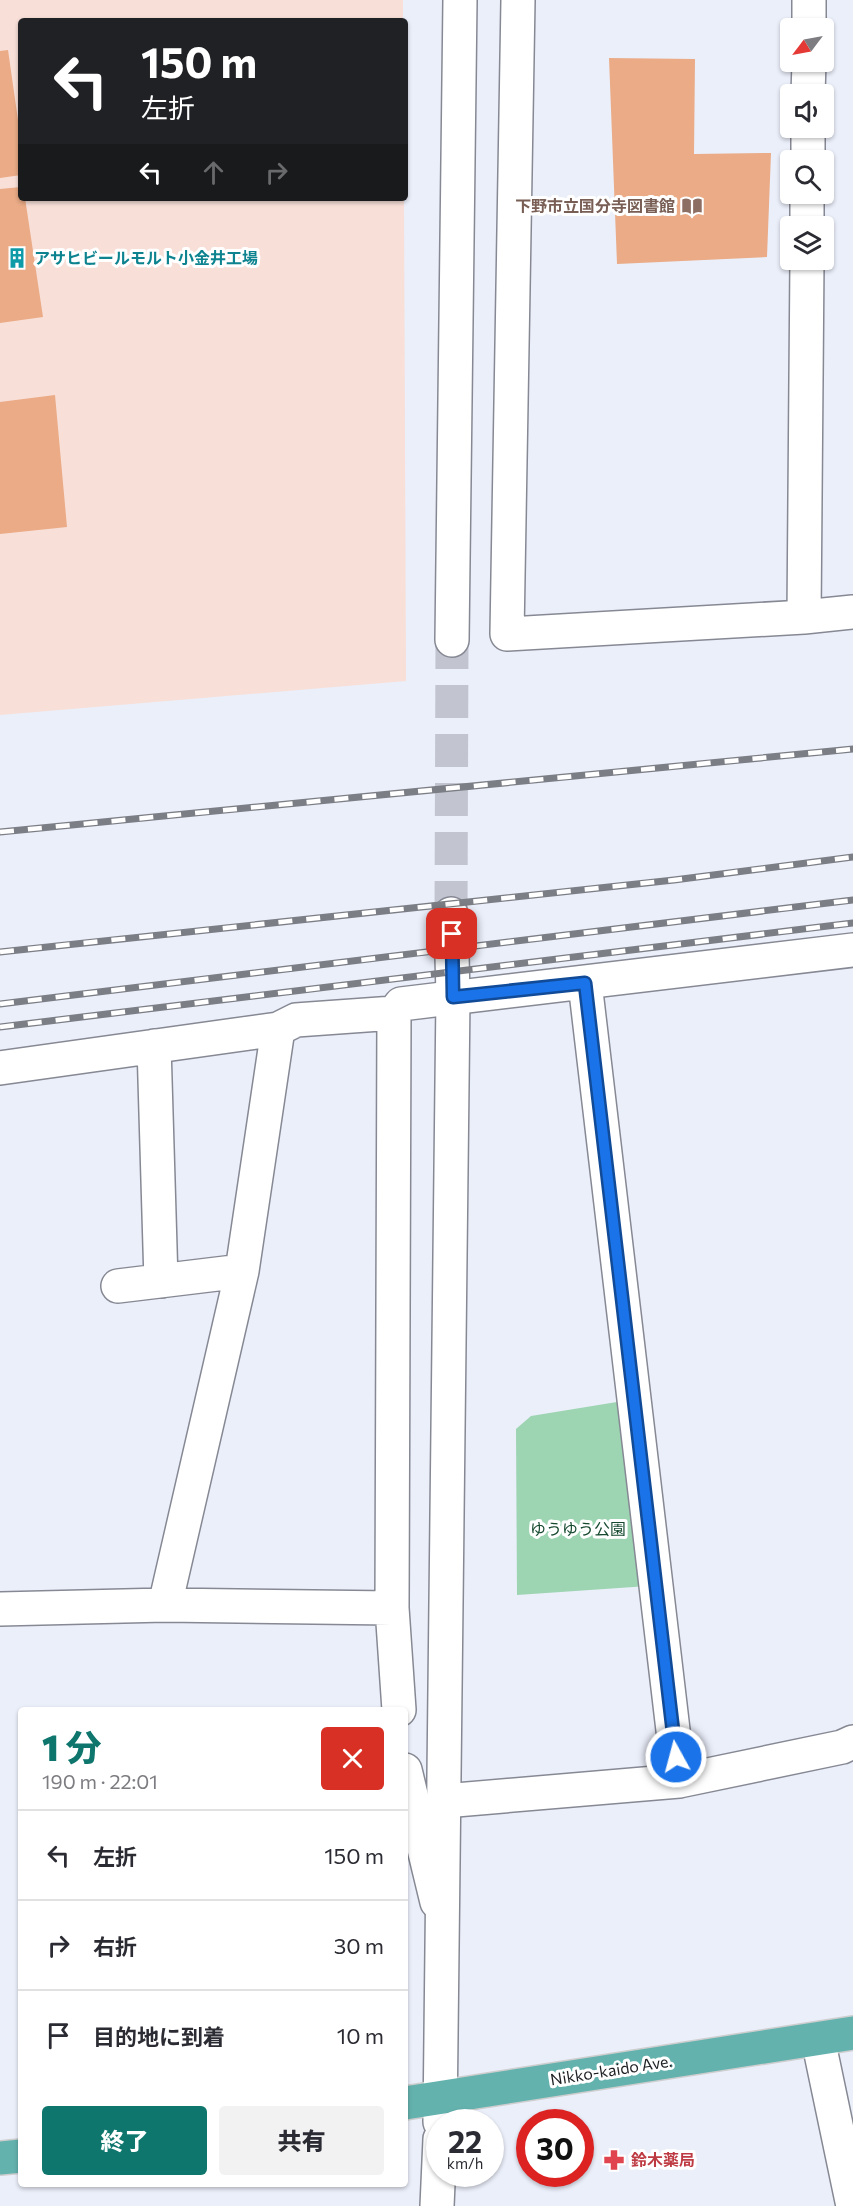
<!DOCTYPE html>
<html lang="ja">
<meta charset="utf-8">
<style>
body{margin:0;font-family:Commissioner,"Noto Sans JP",sans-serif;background:#f2f2f3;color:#2b2b33;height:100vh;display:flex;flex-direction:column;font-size:22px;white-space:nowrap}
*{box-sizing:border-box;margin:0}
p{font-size:20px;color:#7c7c81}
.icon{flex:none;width:33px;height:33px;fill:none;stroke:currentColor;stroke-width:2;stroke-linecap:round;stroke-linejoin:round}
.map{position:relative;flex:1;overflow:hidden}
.side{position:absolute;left:18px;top:1707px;width:390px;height:480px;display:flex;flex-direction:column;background:#fff;border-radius:6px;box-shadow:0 2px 4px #0004}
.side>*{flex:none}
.banner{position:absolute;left:18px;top:18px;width:390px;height:183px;border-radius:6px;box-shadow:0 2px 4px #0004;background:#202124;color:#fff;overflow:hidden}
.needle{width:39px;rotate:238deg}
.tools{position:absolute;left:780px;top:18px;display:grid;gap:12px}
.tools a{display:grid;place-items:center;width:54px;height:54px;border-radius:6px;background:#fff;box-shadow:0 2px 4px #0004;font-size:30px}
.speed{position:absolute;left:426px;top:2109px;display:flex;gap:12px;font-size:30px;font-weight:700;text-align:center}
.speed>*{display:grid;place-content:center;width:78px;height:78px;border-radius:50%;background:#fff;box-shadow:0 2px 4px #0004;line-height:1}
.speed small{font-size:15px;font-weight:400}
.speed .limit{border:9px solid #d22;background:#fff;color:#111}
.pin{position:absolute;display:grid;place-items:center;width:51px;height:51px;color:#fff;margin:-26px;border-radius:12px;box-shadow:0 3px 9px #0006}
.me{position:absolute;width:66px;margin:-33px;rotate:353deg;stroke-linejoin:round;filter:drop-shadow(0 0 4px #0008)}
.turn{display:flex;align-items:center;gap:21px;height:126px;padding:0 24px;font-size:27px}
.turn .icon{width:78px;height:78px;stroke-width:2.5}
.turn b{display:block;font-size:42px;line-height:51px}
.lanes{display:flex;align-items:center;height:57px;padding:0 24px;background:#0003;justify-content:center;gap:30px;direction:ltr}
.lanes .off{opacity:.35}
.round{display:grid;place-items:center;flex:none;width:63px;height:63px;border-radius:6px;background:#f2f2f3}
.headline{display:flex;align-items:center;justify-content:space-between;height:102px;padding:0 24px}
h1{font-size:36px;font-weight:800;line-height:45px;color:#0f766e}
.action{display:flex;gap:12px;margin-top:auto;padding:12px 24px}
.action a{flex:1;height:69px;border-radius:6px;background:#0f766e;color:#fff;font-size:24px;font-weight:800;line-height:69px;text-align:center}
.action a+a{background:#f2f2f3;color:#2b2b33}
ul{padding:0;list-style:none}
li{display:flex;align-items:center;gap:18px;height:90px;padding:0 24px;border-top:2px solid #e1e1e2}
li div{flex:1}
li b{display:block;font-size:22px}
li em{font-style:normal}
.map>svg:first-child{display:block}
.industrial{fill:#f8dfd8}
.green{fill:#9dd4b2}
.building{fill:#eaab86}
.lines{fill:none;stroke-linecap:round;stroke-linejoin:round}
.tertiary-tunnel{stroke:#c2c5cf;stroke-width:33;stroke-dasharray:33 16;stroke-linecap:butt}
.minor-casing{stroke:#868994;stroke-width:36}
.tertiary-casing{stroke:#868994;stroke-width:36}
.trunk-casing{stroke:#cececf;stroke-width:36}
.minor{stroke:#fff;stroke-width:33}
.tertiary{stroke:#fff;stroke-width:33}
.trunk{stroke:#64b2ae;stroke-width:33}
.rail-casing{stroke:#7c7e85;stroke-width:7}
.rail{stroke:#fff;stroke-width:4.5;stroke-dasharray:14;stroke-linecap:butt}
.route-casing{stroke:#114b97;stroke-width:15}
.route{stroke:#1a73e8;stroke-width:10}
.labels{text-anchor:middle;stroke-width:6;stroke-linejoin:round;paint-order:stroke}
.education-label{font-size:16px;font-weight:bold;fill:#785e54;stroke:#fff;text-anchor:end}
.culture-label{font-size:16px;font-weight:bold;fill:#0d838f;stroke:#fff;text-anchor:start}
.park-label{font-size:16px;fill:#164a2f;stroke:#fff}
.street-label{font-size:16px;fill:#1e1f23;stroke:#fff}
.health-label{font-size:16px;font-weight:bold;fill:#be3a42;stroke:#fff;text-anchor:start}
</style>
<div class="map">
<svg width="853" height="2206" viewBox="0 0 853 2206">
<rect width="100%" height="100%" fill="#ebeffa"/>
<!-- industrial -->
<path class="industrial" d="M0 0H403V21H21V198H404L406 681 0 715Z"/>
<!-- green -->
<path class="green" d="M623 1401 648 1586 517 1595 516 1429 531 1416Z"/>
<!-- building -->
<path class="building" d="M8 50 21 141V175L0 178V51Z
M609 58 695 59 694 154 771 153 767 257 617 264Z
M21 187V198H25L43 317 0 323V189Z
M55 395 67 527 0 534V402Z"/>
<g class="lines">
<!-- tertiary-tunnel -->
<path class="tertiary-tunnel" d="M451 914 452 640"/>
<!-- minor casing -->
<g class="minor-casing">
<path id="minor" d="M518 0 507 634 804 617 853 612
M809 28V0
M808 94 809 62
M808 160V128
M807 226V194
M804 617 807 260
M585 983 679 1781
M278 1029 296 1020 394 1013 401 1004 853 950
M154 1046 161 1281
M0 1068 278 1029 242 1271 118 1286
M165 1605 242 1271
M392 1608 394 1013
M0 1609 165 1605 392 1608 399 1710
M405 1770 437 1902
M444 1801 679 1781 842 1747 853 1742
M818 2039 853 2206"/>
</g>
<!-- tertiary casing -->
<g class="tertiary-casing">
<path id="tertiary" d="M452 640 460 0
M440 2122 453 997 451 914
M437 2206 440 2139"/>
</g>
<!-- trunk casing -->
<g class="trunk-casing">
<path id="trunk" d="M405 2103 853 2033
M0 2158 21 2156"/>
</g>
<!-- minor -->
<use href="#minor" class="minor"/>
<!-- tertiary -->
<use href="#tertiary" class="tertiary"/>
<!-- trunk -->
<use href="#trunk" class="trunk"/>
<!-- rail casing -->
<g class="rail-casing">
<path id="rail" d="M0 832 853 749
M0 952 674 880 853 857
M0 1004 853 900
M0 1027 853 923"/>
</g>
<!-- rail -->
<use href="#rail" class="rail"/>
</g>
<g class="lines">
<!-- route casing -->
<g class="route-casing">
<path id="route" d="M452 934 453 997 585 983 676 1757"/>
</g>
<!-- route -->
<use href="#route" class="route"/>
</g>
<!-- icons -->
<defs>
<g id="library-bare" transform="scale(1.62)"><path d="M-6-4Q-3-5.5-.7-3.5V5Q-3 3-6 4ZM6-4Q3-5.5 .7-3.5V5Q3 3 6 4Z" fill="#8d6e63" stroke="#fff" stroke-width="2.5" paint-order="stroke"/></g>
<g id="building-bare" transform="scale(1.62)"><path d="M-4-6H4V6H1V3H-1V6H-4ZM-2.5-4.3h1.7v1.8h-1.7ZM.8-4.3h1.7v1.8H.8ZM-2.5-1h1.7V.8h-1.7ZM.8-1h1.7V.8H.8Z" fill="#0f9aa8" stroke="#fff" stroke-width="2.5" paint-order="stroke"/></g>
<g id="pharmacy-bare" transform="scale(1.62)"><path d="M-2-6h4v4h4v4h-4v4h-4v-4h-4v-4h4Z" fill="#e0444e" stroke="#fff" stroke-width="2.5" paint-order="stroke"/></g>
</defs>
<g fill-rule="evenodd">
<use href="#library-bare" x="692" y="206"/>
<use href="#building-bare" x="17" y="258"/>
<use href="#pharmacy-bare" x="614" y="2160"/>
</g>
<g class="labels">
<!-- education labels -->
<g class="education-label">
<text x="675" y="212">下野市立国分寺図書館</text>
</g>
<!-- culture labels -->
<g class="culture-label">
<text x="34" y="264">アサヒビールモルト小金井工場</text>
</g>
<!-- park labels -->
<g class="park-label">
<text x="578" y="1535">ゆうゆう公園</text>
</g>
<!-- street labels -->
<g class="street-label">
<text transform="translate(611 2070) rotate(-9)" y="6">Nikko-kaido Ave.</text>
</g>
<!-- health labels -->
<g class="health-label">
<text x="631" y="2166">鈴木薬局</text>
</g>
</g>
</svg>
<div class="tools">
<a><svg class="needle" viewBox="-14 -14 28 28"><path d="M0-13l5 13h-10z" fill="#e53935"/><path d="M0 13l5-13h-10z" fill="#7c7c81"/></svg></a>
<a><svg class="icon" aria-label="sound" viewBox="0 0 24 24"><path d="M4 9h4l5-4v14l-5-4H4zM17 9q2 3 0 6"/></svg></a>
<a><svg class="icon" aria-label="search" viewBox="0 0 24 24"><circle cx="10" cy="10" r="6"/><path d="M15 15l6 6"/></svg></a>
<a><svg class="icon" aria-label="layers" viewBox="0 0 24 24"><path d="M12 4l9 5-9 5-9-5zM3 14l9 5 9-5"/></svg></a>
</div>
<div class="speed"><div>22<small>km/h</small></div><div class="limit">30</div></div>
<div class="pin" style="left:452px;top:934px;background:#d93025"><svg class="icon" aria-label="arrive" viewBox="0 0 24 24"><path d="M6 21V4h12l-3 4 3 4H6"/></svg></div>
<svg class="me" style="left:676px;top:1757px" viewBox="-20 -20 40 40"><circle r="17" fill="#1a73e8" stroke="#fff" stroke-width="3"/><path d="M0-11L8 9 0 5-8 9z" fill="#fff"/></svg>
<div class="banner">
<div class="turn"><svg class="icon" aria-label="left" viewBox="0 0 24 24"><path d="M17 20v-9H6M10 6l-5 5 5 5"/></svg><div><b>150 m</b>左折</div></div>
<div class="lanes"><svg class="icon" aria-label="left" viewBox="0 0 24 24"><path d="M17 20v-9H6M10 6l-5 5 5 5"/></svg><svg class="icon off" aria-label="ahead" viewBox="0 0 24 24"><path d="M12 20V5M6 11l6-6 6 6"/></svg><svg class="icon off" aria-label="right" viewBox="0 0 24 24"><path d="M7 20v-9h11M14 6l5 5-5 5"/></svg></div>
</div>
<section class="side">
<div class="headline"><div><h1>1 分</h1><p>190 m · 22:01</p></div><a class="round" style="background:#d93025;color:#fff"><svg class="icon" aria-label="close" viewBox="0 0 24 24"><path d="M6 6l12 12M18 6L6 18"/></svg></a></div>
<ul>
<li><svg class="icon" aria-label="left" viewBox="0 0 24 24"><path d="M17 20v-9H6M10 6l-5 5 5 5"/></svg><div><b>左折</b></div><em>150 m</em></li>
<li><svg class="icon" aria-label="right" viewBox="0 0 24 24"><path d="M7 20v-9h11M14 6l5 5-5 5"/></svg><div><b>右折</b></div><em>30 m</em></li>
<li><svg class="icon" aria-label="arrive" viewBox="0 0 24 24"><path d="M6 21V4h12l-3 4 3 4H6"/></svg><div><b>目的地に到着</b></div><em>10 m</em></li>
</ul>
<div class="action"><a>終了</a><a>共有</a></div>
</section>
</div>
